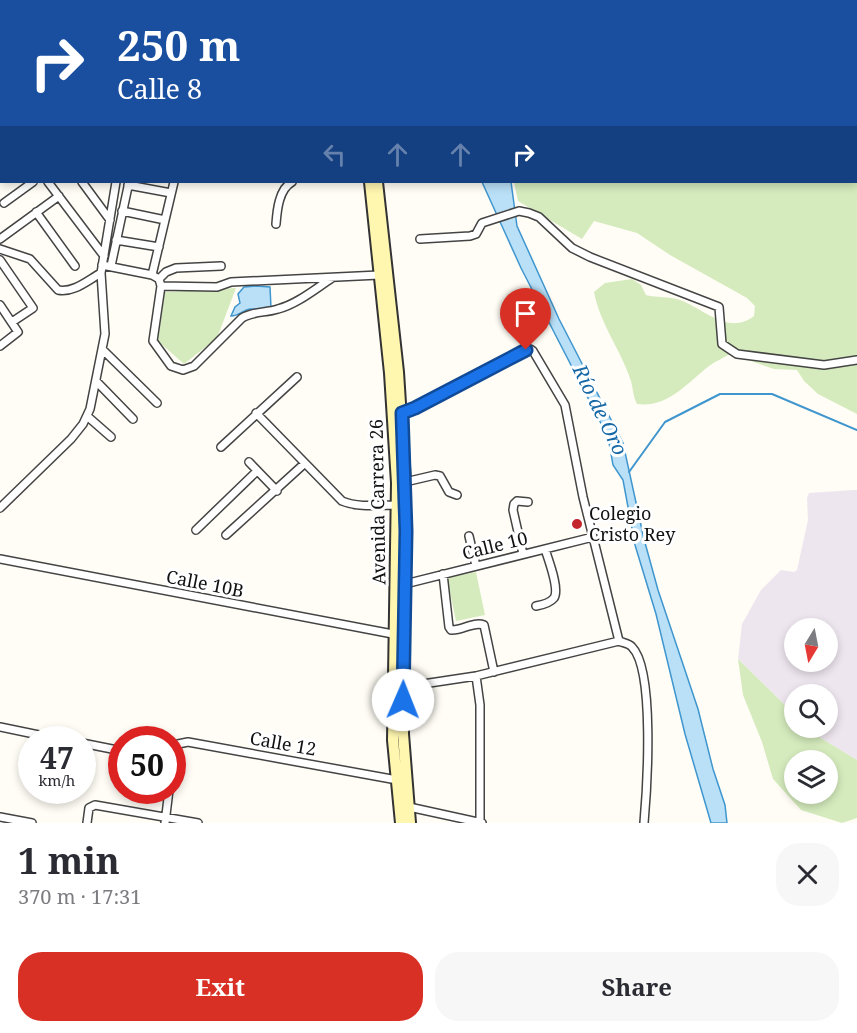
<!DOCTYPE html>
<meta charset="utf-8">
<style>
body{margin:0;font-family:"Noto Serif",serif;background:#f7f7f7;color:#2b2b33;height:100vh;display:flex;flex-direction:column;font-size:22px;white-space:nowrap}
*{box-sizing:border-box;margin:0}
p{font-size:20px;color:#7c7c81}
.icon{flex:none;width:33px;height:33px;fill:none;stroke:currentColor;stroke-width:2;stroke-linecap:round;stroke-linejoin:round}
.map{position:relative;height:823px;overflow:hidden}
.drawer{display:flex;flex-direction:column;background:#fff;flex:1}
.drawer>*{flex:none}
.top-card{position:absolute;left:0px;top:0px;width:858px;height:183px;box-shadow:0 3px 9px #0003;background:#1a4fa0;color:#fff;overflow:hidden}
.needle{width:39px;rotate:190deg}
.controls{position:absolute;left:784px;top:618px;display:grid;gap:12px}
.controls a{display:grid;place-items:center;width:54px;height:54px;border-radius:50%;background:#fff;box-shadow:0 3px 9px #0003;font-size:30px}
.speed{position:absolute;left:18px;top:726px;display:flex;gap:12px;font-size:30px;font-weight:700;text-align:center}
.speed>*{display:grid;place-content:center;width:78px;height:78px;border-radius:50%;background:#fff;box-shadow:0 3px 9px #0003;line-height:1}
.speed small{font-size:15px;font-weight:400}
.speed .limit{border:9px solid #d22;background:#fff;color:#111}
.pin{position:absolute;display:grid;place-items:center;width:51px;height:51px;color:#fff;margin:-62px -26px;border-radius:50% 50% 50% 0;rotate:-45deg;box-shadow:0 0 6px #0007}
.pin .icon{rotate:45deg}
.me{position:absolute;width:66px;margin:-33px;rotate:1deg;stroke-linejoin:round;filter:drop-shadow(0 0 4px #0008)}
.turn{display:flex;align-items:center;gap:21px;height:126px;padding:0 18px;font-size:27px}
.turn .icon{width:78px;height:78px;stroke-width:2.5}
.turn b{display:block;font-size:42px;line-height:51px}
.lanes{display:flex;align-items:center;height:57px;padding:0 18px;background:#0003;justify-content:center;gap:30px;direction:ltr}
.lanes .off{opacity:.35}
.round{display:grid;place-items:center;flex:none;width:63px;height:63px;border-radius:24px;background:#f7f7f7}
.overview{display:flex;align-items:center;justify-content:space-between;height:102px;padding:0 18px}
h1{font-size:36px;font-weight:700;line-height:45px}
.cta{display:flex;gap:12px;margin-top:auto;padding:12px 18px}
.cta a{flex:1;height:69px;border-radius:24px;background:#d93025;color:#fff;font-size:24px;font-weight:700;line-height:69px;text-align:center}
.cta a+a{background:#f7f7f7;color:#2b2b33}
.map>svg:first-child{display:block}
.industrial{fill:#eee6ef;fill-rule:evenodd}
.green{fill:#d5ebbd;fill-rule:evenodd}
.water{fill:#b9e0f7;stroke:#3f96cf;stroke-width:1.5}
.lines{fill:none;stroke-linecap:round;stroke-linejoin:round}
.stream{stroke:#3f96cf;stroke-width:2}
.street-casing{stroke:#444;stroke-width:10}
.secondary-casing{stroke:#333;stroke-width:14}
.street{stroke:#fff;stroke-width:7}
.secondary{stroke:#fff6b0;stroke-width:10}
.route-casing{stroke:#114b97;stroke-width:15}
.route{stroke:#1a73e8;stroke-width:10}
.poi-dot{fill:#c4262e;stroke:#fff;stroke-width:2}
.labels{text-anchor:middle;stroke-width:6;stroke-linejoin:round;paint-order:stroke}
.street-label{font-size:18px;fill:#111;stroke:#fff}
.poi-label{font-size:18px;fill:#111;stroke:#fff;text-anchor:start}
.water-label{font-size:20px;font-style:italic;fill:#1768a6;stroke:#fff}
</style>
<div class="map">
<svg width="857" height="823" viewBox="0 0 857 823">
<rect width="100%" height="100%" fill="#fffdf5"/>
<!-- industrial -->
<path class="industrial" d="M853 490H857V760L819 737 808 728H828V694H795V715L738 659 742 624 761 590 781 570 794 572 797 570 808 520 807 498 809 493ZM795 628H828V662H795Z"/>
<!-- green -->
<path class="green" d="M459 0H850L851 1 460 2Z
M857 168V414L818 394 804 381 797 370 774 369 730 354C723 358 716 361 709 366 687 383 668 408 637 404 633 396 633 389 631 381 621 350 600 324 594 292L605 283 632 279 641 285 646 295C657 298 669 296 680 300 704 309 729 336 754 316L755 306 747 298 670 255 637 233 594 221 582 239 518 201 514 182H856Z
M236 288 217 338 184 364 158 341 165 292Z
M476 572 485 615 456 621 447 578Z
M738 659 795 715V728H808L819 737 857 760V818L842 823 801 810 773 779 762 742 743 695ZM828 760V794H795V760Z"/>
<!-- water -->
<path class="water" d="M482 182H511L517 226 559 319 623 443 644 539 658 590 698 709 713 769 725 805 727 823H711L685 734 656 614 635 545 623 480 613 465 608 437 521 268Z
M256 286 270 287 271 308C263 311 258 309 250 309 243 310 239 316 231 316L235 307 240 303 238 294 244 287Z"/>
<g class="lines">
<!-- stream -->
<path class="stream" d="M629 472 665 422 720 394H772L857 430"/>
<!-- street casing -->
<g class="street-casing">
<path id="street" d="M126 0 127 2
M176 0 179 2
M243 0 244 2
M351 0V2
M42 2 44 0
M148 2V0
M0 9 2 11
M0 60 2 62
M0 99 2 90
M48 182 104 256
M82 182 110 220
M128 185 171 193
M4 203 33 182
M122 211 165 220
M36 212 75 266
M276 224C277 210 279 189 292 182
M0 239 59 196
M420 239 470 236 476 234 482 223 519 211 529 213 539 217 572 248 590 257 719 307 722 344 737 354 824 365 857 360
M116 240 159 247
M0 249 30 259 58 290C74 293 88 280 101 273
M0 260 33 308 12 322
M102 265 152 275 159 279 161 286 153 341 171 366 183 370 194 366 242 318C253 311 266 313 278 309 297 304 315 289 332 278
M111 266 129 182
M152 275 174 182
M159 279 166 272 176 268 221 266
M161 286 217 287 231 282 379 275
M0 305 18 332 0 346
M103 350 157 403
M96 381 133 419
M256 413 342 501C359 508 379 505 398 505
M398 415 415 408 522 352 530 349 533 351 565 405 583 497 619 641
M87 416 111 437
M221 447 297 377
M249 462 277 491
M405 482 435 475 440 476 449 492 457 495
M0 508 71 439 83 424 90 409 105 334 101 273 116 182
M196 530 257 471
M226 535 304 464
M469 536 476 566
M523 554 513 510 514 504 517 501 528 502
M0 559 398 635
M443 574 449 627 451 630C462 631 473 621 484 625L494 672
M405 584 593 537
M536 606C542 605 550 603 554 598 560 589 548 559 545 549
M619 641C623 643 629 643 632 647 655 670 647 789 644 823
M476 676 480 705V822
M403 687 476 676 619 641
M0 727 63 740
M82 743 122 751
M172 757 174 749 178 744 188 742 397 780
M409 807 482 823
M0 817 32 823
M87 823 89 808 95 805 198 823
M165 823 169 790"/>
</g>
<!-- secondary casing -->
<g class="secondary-casing">
<path id="secondary" d="M335 0V2
M344 0V2
M854 0 855 2
M370 182 390 373 397 483 393 740 401 823
M377 182 398 372 405 482 403 734 410 823"/>
</g>
<!-- street -->
<use href="#street" class="street"/>
<!-- secondary -->
<use href="#secondary" class="secondary"/>
</g>
<g class="lines">
<!-- route casing -->
<g class="route-casing">
<path id="route" d="M403 700 406 531 402 413 415 408 526 350"/>
</g>
<!-- route -->
<use href="#route" class="route"/>
</g>
<!-- markers -->
<circle class="poi-dot" cx="577" cy="524" r="6"/>
<g class="labels">
<!-- street labels -->
<g class="street-label">
<text transform="translate(378 502) rotate(-91)" y="6">Avenida Carrera 26</text>
<text transform="translate(495 546) rotate(-14)" y="6">Calle 10</text>
<text transform="translate(205 584) rotate(11)" y="6">Calle 10B</text>
<text transform="translate(283 744) rotate(10)" y="6">Calle 12</text>
</g>
<!-- poi labels -->
<g class="poi-label">
<text x="589" y="520">Colegio<tspan x="589" dy="21">Cristo Rey</tspan></text>
</g>
<!-- water labels -->
<g class="water-label">
<text transform="translate(600 410) rotate(64)" y="7">Río de Oro</text>
</g>
</g>
</svg>
<div class="controls">
<a><svg class="needle" viewBox="-14 -14 28 28"><path d="M0-13l5 13h-10z" fill="#e53935"/><path d="M0 13l5-13h-10z" fill="#7c7c81"/></svg></a>
<a><svg class="icon" aria-label="search" viewBox="0 0 24 24"><circle cx="10" cy="10" r="6"/><path d="M15 15l6 6"/></svg></a>
<a><svg class="icon" aria-label="layers" viewBox="0 0 24 24"><path d="M12 4l9 5-9 5-9-5zM3 14l9 5 9-5"/></svg></a>
</div>
<div class="speed"><div>47<small>km/h</small></div><div class="limit">50</div></div>
<div class="pin" style="left:526px;top:350px;background:#d93025"><svg class="icon" aria-label="arrive" viewBox="0 0 24 24"><path d="M6 21V4h12l-3 4 3 4H6"/></svg></div>
<svg class="me" style="left:403px;top:700px" viewBox="-20 -20 40 40"><circle r="19" fill="#fff"/><path d="M0-13L10 11 0 6-10 11z" fill="#1a73e8"/></svg>
<div class="top-card">
<div class="turn"><svg class="icon" aria-label="right" viewBox="0 0 24 24"><path d="M7 20v-9h11M14 6l5 5-5 5"/></svg><div><b>250 m</b>Calle 8</div></div>
<div class="lanes"><svg class="icon off" aria-label="left" viewBox="0 0 24 24"><path d="M17 20v-9H6M10 6l-5 5 5 5"/></svg><svg class="icon off" aria-label="ahead" viewBox="0 0 24 24"><path d="M12 20V5M6 11l6-6 6 6"/></svg><svg class="icon off" aria-label="ahead" viewBox="0 0 24 24"><path d="M12 20V5M6 11l6-6 6 6"/></svg><svg class="icon" aria-label="right" viewBox="0 0 24 24"><path d="M7 20v-9h11M14 6l5 5-5 5"/></svg></div>
</div>
</div>
<section class="drawer">
<div class="overview"><div><h1>1 min</h1><p>370 m · 17:31</p></div><a class="round"><svg class="icon" aria-label="close" viewBox="0 0 24 24"><path d="M6 6l12 12M18 6L6 18"/></svg></a></div>
<div class="cta"><a>Exit</a><a>Share</a></div>
</section>
